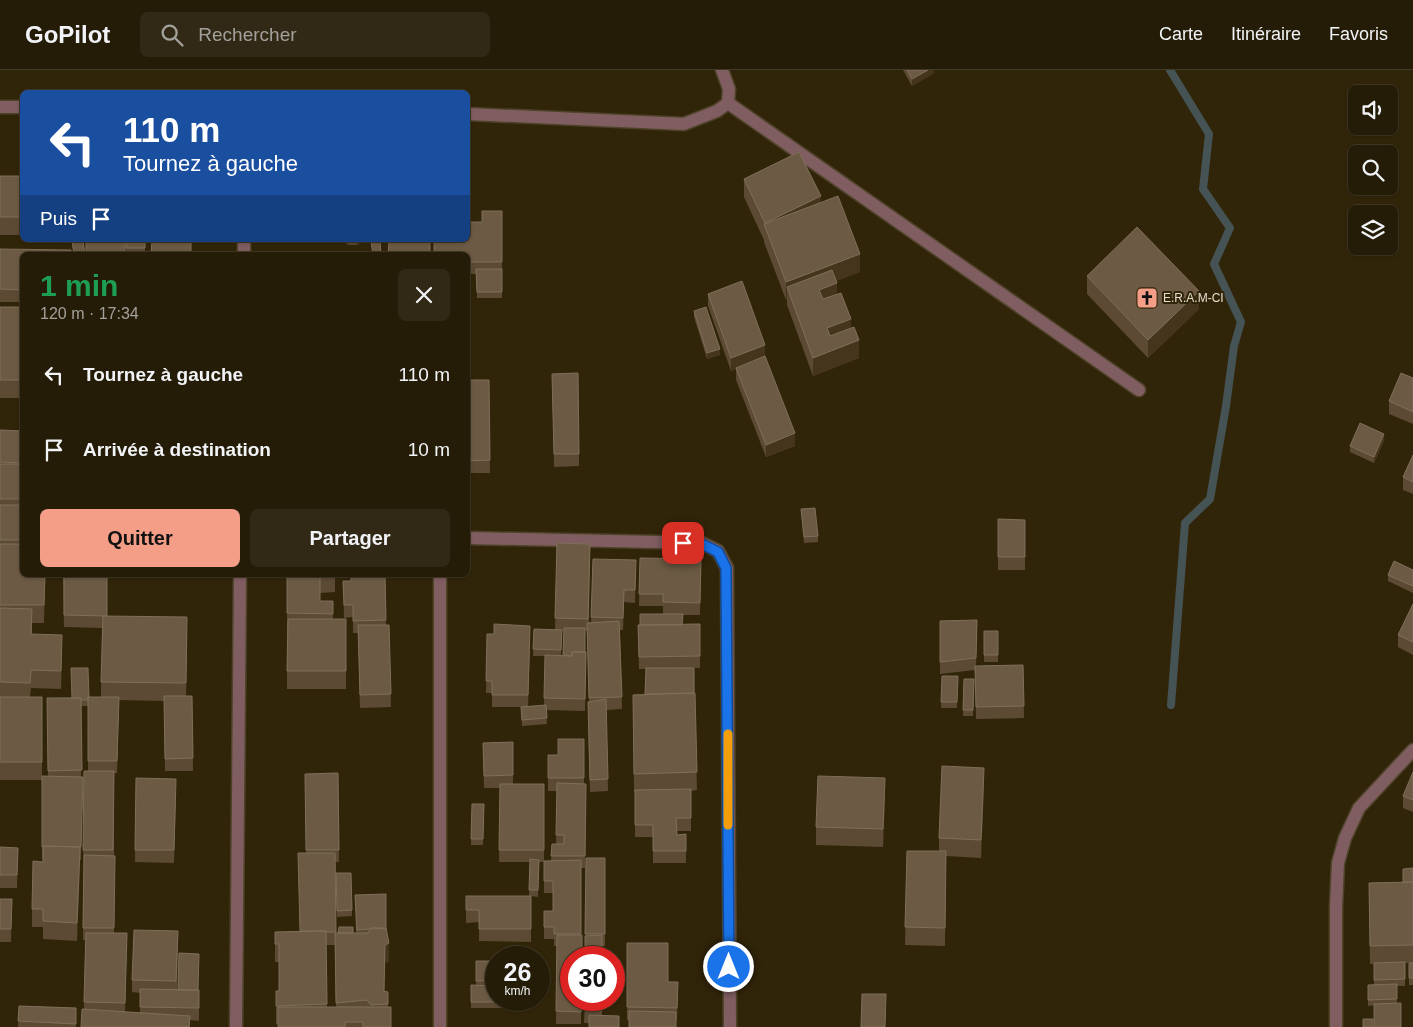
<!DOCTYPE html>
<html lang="fr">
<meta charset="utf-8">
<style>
body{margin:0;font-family:Helvetica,sans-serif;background:#312915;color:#f1f3f6;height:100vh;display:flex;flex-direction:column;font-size:19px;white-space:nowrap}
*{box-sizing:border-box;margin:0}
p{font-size:16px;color:#a3a19b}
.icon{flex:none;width:28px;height:28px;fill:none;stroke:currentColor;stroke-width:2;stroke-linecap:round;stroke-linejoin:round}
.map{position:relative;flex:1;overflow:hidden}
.side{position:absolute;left:20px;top:182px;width:450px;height:325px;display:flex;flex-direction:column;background:#251c07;border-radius:8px;box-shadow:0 1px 4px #0004,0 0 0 1px #423a28}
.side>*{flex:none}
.hud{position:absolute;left:20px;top:20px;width:450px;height:152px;border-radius:8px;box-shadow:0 1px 4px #0004,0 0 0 1px #423a28;background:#1a4fa0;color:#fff;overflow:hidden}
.tools{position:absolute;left:1348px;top:15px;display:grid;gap:10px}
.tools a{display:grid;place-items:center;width:50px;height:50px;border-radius:8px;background:#251c07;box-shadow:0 1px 4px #0004,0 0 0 1px #423a28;font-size:25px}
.speed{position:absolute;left:485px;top:876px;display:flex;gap:10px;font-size:25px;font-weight:700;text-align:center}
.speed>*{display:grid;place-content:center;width:65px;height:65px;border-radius:50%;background:#251c07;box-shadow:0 1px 4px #0004,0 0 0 1px #423a28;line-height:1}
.speed small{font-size:12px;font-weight:400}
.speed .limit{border:8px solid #d22;background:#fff;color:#111}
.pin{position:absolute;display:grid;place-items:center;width:42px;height:42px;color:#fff;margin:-21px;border-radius:10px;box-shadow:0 2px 8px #0006}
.me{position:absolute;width:55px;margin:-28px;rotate:0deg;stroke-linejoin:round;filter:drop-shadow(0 0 4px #0008)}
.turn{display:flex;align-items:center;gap:18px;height:105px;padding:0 20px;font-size:22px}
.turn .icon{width:65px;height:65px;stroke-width:2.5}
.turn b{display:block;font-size:35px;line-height:42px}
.then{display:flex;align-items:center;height:48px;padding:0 20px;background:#0003;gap:10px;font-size:19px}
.round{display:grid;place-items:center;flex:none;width:52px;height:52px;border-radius:8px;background:#312915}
.overview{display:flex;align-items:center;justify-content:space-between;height:85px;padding:0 20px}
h1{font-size:30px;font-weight:800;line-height:38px;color:#1e9e55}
.action{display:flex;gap:10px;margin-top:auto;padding:10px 20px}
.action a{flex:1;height:58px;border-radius:8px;background:#f49e88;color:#111;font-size:20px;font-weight:800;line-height:58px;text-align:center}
.action a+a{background:#312915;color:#f1f3f6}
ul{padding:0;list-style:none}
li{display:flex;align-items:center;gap:15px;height:75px;padding:0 20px}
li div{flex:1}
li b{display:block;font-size:19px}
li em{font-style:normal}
header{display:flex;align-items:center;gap:30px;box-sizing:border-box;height:70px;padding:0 25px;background:#251c07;border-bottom:1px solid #423a28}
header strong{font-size:24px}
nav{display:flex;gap:28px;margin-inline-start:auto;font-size:18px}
.search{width:350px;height:45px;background:#312915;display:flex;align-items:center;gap:12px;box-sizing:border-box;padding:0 18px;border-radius:8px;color:#a3a19b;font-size:19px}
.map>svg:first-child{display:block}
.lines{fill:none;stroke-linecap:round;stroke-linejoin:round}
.stream{stroke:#455355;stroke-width:8}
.minor-casing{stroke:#4e4329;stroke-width:15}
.minor{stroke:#805d61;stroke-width:12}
.wall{fill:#5d4a34;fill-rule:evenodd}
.shaded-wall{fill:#45351c}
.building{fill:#6c5a44;stroke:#7f6f5a}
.route-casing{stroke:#114b97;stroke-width:12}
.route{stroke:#1a73e8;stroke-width:9}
.slow{stroke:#f59e0b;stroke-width:9}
.labels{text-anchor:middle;stroke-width:4;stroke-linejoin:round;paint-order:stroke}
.poi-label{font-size:12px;fill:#e5dece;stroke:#312509;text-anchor:start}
</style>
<header>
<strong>GoPilot</strong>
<div class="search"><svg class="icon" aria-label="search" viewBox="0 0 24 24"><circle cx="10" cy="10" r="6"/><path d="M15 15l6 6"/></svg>Rechercher</div>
<nav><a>Carte</a><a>Itinéraire</a><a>Favoris</a></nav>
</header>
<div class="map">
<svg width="1413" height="957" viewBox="0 0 1413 957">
<rect width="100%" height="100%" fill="#312509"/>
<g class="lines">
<!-- stream -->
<path class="stream" d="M1170 0 1209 64 1203 119 1230 158 1214 194 1241 252 1234 276 1226 336 1210 429 1185 453 1171 635"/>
<!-- minor casing -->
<g class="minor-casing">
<path id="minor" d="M728 33 1139 320
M0 37H22
M468 44 684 54 717 41 728 33 729 19 722 0
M244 185V170
M468 468 702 473 718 481 727 498 730 957
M440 505V957
M236 957 240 505
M1336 957V837L1338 793 1345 768 1359 738 1413 680"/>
</g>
<!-- minor -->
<use href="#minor" class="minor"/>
</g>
<!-- wall -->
<path class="wall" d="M903 0H934V3L912 16Z
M0 106H22V165H0Z
M744 109 821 133 860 202 836 211 837 224 851 258 859 288 813 306 787 235V230H786L764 172V170L744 127Z
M502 141V228H477L476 204H468V185L482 152Z
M126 170H191L145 172V184H126Z
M340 170H367L357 175H349Z
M0 179 22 185V232H0Z
M1087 206 1199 239 1148 288 1087 224Z
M708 224 765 286 795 376 766 387 736 310V299L731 301 708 236Z
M0 237H22V328H0Z
M694 241 720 285 707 289 694 247Z
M578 303 579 396 554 397 552 304Z
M1413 308V354L1389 344V331Z
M468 310H489L490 403H468Z
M0 360 22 361V505H45L44 553H32V564L62 583 61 619 31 618 30 627H42V710H0Z
M1384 371 1374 393 1350 382V376Z
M1413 385V424L1403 420V407Z
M801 439 818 466V472L804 473Z
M998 449 1025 450V500H998Z
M557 473 590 474 589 553H591L593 489 636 502 635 533 624 532 623 560H620L622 639 606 640 608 721 590 722 588 645 589 632 587 561H585V582H586L585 641 546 640 547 654 522 656 521 637H492V623H486L487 564 530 569 528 637 544 636 545 586H533L534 559 555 560ZM562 561H564L563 585H561Z
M640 488 701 489 700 545H683L682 555 700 586V598H694L697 720 691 721V761H677V765L686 764V793H653V767H635V722H634L633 625 645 624 646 599H639L638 555 663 544V536H639Z
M1413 500V523L1388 511V505Z
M63 505H107V546L187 565 186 626H192L193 701H165L164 631 119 630 117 703H114V863H127L125 942 140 943V923L132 922V910L178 874 177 920H199V951L190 950V957L84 940 85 870H83L84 792 83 780 88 701V636H81V790H80L77 871 43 869V857H32V839L43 792V789H42V706H48L47 628 101 627 102 558 64 557Z
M287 505H335V522L320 523V531H333V549H346V619H287Z
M385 505 386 555H389L391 637 360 638 358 563H353V547L344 548 343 511H351Z
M1413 534V585L1398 577V565Z
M977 550 976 596 1023 595 1024 648 976 649 975 600 940 604V551Z
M984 561H998V592H984Z
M942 606H958L957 638H941Z
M964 609H974L973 646H963Z
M584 669V714H586L585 798H581V954H556L557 876H554V869H544V841H553V823H544V791H551L552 774H556L557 721H548V685H558Z
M513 672V714H544V792H539L538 827 531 826V872L479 871V852L466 853V826H529L530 792H499L500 718H484L483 673Z
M1413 702V742L1403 738V726Z
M338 703 339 792H335L336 863H356L355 825 386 859 389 891 385 893 384 921 388 922V937L391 957H278V954H276V921H279V892H275V862L300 861 306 783 305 704ZM326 875H335L336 937H327Z
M136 708 176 722 174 793 135 792Z
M984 716 981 788 946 786 945 876 905 875 907 781H939V768Z
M885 726 883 777 816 775V757Z
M472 734H484L483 775H471Z
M0 777 18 778 17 818H0Z
M586 788H605V876H602L585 888Z
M1413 798V915H1409V893H1405V916H1397V933L1368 936V915H1374V894H1370L1369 813 1403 812Z
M336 803 352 840V846L337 847Z
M0 829H12L11 872H0Z
M627 873 668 912H678L677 950H627Z
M476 891H496V930H508V938H471V915L476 916Z
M585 930H602V946L589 953H584Z
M19 936 76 938V957H18Z"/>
<!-- shaded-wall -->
<path class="shaded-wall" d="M928 0H934V3L912 16V9Z
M821 126V144L765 156V153Z
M357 170H367L357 175Z
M860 184V202L791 228 787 217V230H786V212Z
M837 213V231L819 238V220Z
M1199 221V239L1148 288V270Z
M851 249V267L827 276V258Z
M859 270V288L813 306V288Z
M765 275V288L731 301V288Z
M720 279V285L707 289V283Z
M795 363V376L766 387V375Z
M1384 364V371L1374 393V387Z
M62 565V583L61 619V601Z
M984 698V716L981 788V770Z
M885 708V726L883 777V759Z
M80 777V795L77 871V853Z
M389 873V891L385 893 384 939 385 875Z"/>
<!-- building -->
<path class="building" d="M907 0H928L912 9Z
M799 82 821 126 765 153 744 109Z
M0 106H22V147H0Z
M838 126 860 184 786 212 764 154Z
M482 141H502V192H468V185H434V170H468V152H482Z
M1137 157 1199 221 1148 270 1087 206Z
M72 170H83L85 185H74Z
M86 170H125V185H86Z
M126 170H145V178H126Z
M152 170H191V185H151Z
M380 170 381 185H373L371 171Z
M409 170H429L414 171H409Z
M389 171 430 172V185H388Z
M0 179 71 180V185H22V220L0 219Z
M476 199H502V222H477Z
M832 200 837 213 819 220 823 229 841 223 851 249 827 258 830 266 854 257 859 270 813 288 787 217Z
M742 211 765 275 731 288 708 224Z
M0 237H22V310H0Z
M706 237 720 279 707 283 694 241Z
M765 286 795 363 766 375 736 298Z
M578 303 579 384H554L552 304Z
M1401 303 1413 308V342L1389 331Z
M468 310H489L490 390 468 391Z
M1360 353 1384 364 1374 387 1350 376Z
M0 360 22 361V393L0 392Z
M1413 385V412L1403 407Z
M0 394H22V429H0Z
M0 435H22V470H0Z
M815 438 818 466 804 467 801 439Z
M998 449 1025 450V487H998Z
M557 473 590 474 588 549 555 548Z
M0 474H22V505H45L44 535H0Z
M640 488 701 489 700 533 663 532V524H639Z
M593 489 636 490 635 520H624L623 548 591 547Z
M1394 491 1413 500V516L1388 505Z
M64 505H107V546L64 545Z
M287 505H320V531H333V544L287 543Z
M351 505H385L386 550 353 551V535H344L343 511H351Z
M1413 534V572L1398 565Z
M0 538 32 539 31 564 62 565 61 601 31 600 30 613 0 612Z
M640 544H683L682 555H640Z
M103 546 187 547 186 613 101 612Z
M288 549H346V601H287Z
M977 550 976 588 940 592V551Z
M619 551 622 627 589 628 587 553Z
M494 554 530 556 528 625H492V611H486L487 564H494Z
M700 554V586L639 587 638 555Z
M358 555H389L391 624 360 625Z
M564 558H585V582H572V586L563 585Z
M534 559 562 560 561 580 533 579Z
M984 561H998V585H984Z
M572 582H586L585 629 544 628 545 585 572 586Z
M1023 595 1024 636 976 637 975 596Z
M71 598H88L89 627H88V630H81V628H72Z
M646 598H694V623L645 624Z
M942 606H958L957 632H941Z
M964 609H974L973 640H963Z
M695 623 697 702 634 704 633 625Z
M164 626H192L193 688 165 689Z
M0 627H42V692H0Z
M88 627H119L117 691H88Z
M47 628H81L82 700 48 701Z
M606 629 608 709 590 710 588 632Z
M546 635 547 648 522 650 521 637Z
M558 669H584V708H548V685H558Z
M513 672V705L484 706 483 673Z
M942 696 984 698 981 770 939 768Z
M84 701H114L113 780H83Z
M1413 702V730L1403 726Z
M338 703 339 780H306L305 704Z
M42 706 83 707 81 777 43 776V777H42Z
M818 706 885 708 883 759 816 757Z
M136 708 176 709 174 780H135Z
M557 713 586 714 585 786H551L552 774H564V765H556Z
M500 714H544V780H499Z
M691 719V748H676L677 765 686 764V781H653V755H635V720Z
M472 734H484L483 769H471Z
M43 776 80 777 77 853 43 851V839H32L33 791 43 792Z
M0 777 18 778 17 805H0Z
M907 781H946L945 858 905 857Z
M298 783H335L336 862H326V861H300Z
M84 785 115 786 114 858H83Z
M586 788H605V864H585Z
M530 789 539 790 538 820H529Z
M581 790V864H554V857H544V841H553V811H544V791Z
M1413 798V812H1403V799Z
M336 803H351L352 840 337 841Z
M1413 812V875L1370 876 1369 813Z
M386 824V859L371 858 370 859 357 860 355 825Z
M466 826H531V859H479V840H466Z
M0 829H12L11 859H0Z
M339 857H353V863H338Z
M371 858H386L389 873 385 875 384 921 388 922V934L371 935 367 930 336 933 335 863H368Z
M134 860 178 861 176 911 132 910Z
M326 861 327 934 276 936V921H279V874H275V862Z
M86 863H127L125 933 84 932Z
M557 865H582V888H571V930H581V942L556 941Z
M602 865V888H585V866Z
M627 873H668V912H678L677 938 627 937Z
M179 883 199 884 198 920H178Z
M476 891H496V910L476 911Z
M1405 892V909L1374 910V893Z
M1409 893H1413V908H1409Z
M1397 914V929L1368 930V915Z
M471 915 496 916V930H508V932H471Z
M140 919 199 920V938L140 937Z
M862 924H886L885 957H861Z
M585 930H602V941L584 940Z
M1401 933V957H1374V934Z
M19 936 76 938V954L18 951Z
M278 937H391V957H363V952H345V957H278Z
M82 939 190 946 189 957H81Z
M629 941 676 942V957H629Z
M589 945 619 946V957H589Z
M1363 949H1373V957H1363Z"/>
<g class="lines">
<!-- route casing -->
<g class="route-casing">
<path id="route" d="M683 473 702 474 718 482 726 498 729 897"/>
</g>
<!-- route -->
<use href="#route" class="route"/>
<!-- slow -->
<path class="slow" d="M728 664V755"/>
</g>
<!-- icons -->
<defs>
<g id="church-square" transform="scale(1.125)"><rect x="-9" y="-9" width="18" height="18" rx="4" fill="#f49e88" stroke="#312509"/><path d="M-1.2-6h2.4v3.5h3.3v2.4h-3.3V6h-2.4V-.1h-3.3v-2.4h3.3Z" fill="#111"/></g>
</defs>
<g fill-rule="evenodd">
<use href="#church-square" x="1147" y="228"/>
</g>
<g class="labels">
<!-- poi labels -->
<g class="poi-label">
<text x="1163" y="232">E.R.A.M-CI</text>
</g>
</g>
</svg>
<div class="tools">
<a><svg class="icon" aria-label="sound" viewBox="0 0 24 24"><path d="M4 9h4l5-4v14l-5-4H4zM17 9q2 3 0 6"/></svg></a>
<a><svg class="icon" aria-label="search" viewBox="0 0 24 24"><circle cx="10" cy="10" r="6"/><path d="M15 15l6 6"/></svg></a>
<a><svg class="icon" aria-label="layers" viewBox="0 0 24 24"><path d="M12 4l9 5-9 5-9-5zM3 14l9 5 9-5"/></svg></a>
</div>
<div class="speed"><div>26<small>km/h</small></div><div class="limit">30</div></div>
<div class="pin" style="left:683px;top:473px;background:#d93025"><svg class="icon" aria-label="arrive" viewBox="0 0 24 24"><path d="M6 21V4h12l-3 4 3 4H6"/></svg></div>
<svg class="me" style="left:729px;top:897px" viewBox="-20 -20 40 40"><circle r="17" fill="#1a73e8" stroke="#fff" stroke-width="3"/><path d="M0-11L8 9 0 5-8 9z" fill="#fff"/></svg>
<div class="hud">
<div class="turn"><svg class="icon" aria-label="left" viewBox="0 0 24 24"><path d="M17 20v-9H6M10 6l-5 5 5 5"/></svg><div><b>110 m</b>Tournez à gauche</div></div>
<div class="then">Puis<svg class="icon" aria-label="arrive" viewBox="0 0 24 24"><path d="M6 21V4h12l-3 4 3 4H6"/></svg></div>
</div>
<section class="side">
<div class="overview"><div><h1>1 min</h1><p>120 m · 17:34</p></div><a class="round"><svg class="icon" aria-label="close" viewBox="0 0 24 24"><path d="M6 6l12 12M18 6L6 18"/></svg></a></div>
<ul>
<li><svg class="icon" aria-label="left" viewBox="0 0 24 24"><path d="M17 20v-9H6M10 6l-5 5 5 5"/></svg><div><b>Tournez à gauche</b></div><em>110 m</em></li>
<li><svg class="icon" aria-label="arrive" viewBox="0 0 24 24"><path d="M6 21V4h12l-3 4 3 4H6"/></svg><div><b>Arrivée à destination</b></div><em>10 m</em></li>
</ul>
<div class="action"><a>Quitter</a><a>Partager</a></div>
</section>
</div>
